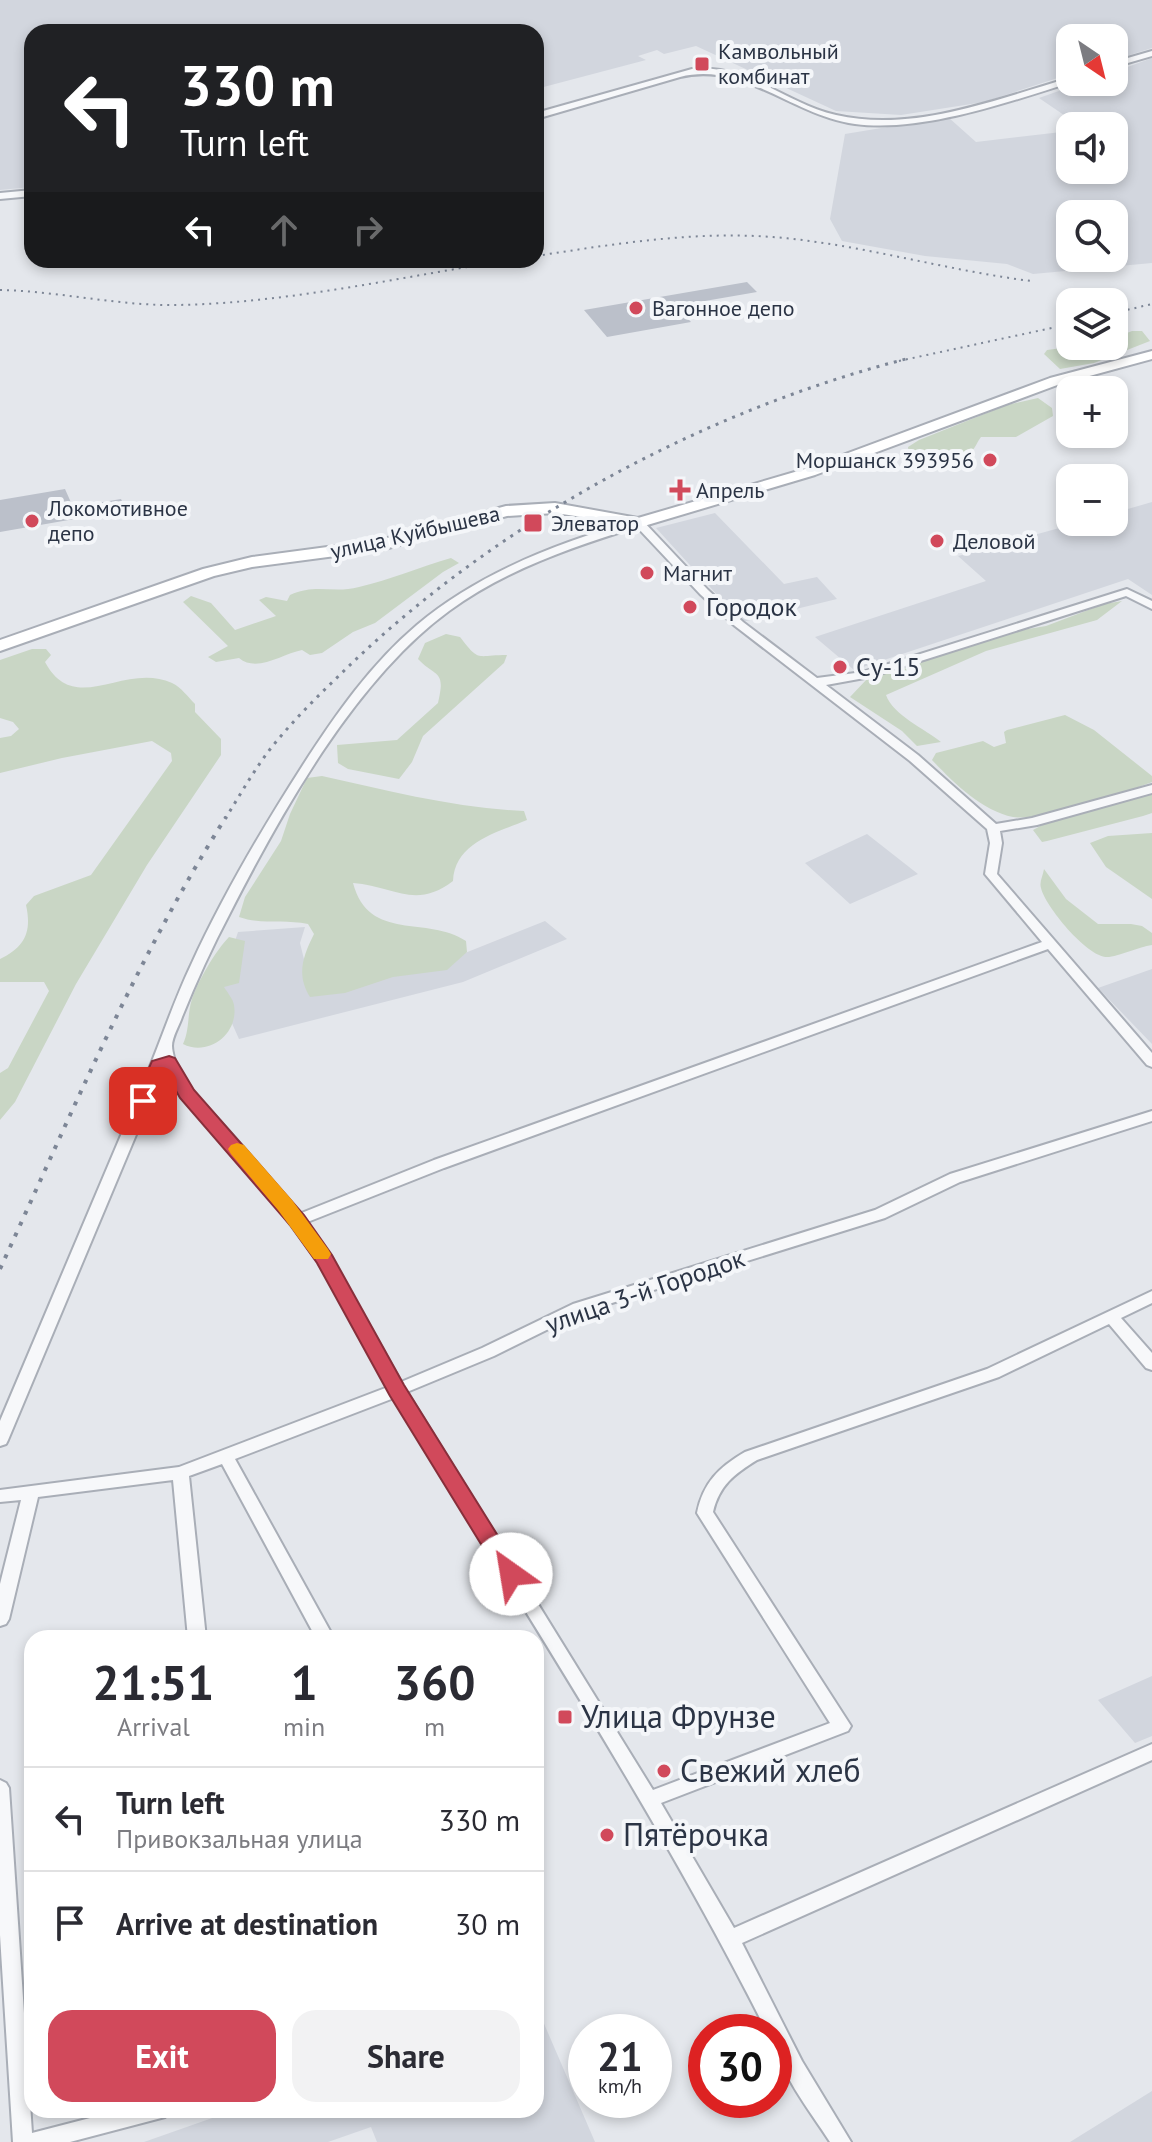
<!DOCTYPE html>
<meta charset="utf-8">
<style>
body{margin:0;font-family:"PT Sans",sans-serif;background:#f2f2f3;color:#2b2b33;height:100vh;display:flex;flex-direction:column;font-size:30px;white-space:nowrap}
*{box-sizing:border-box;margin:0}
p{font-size:26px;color:#7c7c81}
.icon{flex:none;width:44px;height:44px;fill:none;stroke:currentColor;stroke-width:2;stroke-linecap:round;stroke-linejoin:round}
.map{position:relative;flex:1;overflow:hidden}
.drawer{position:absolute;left:24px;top:1630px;width:520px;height:488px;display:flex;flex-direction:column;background:#fff;border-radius:24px;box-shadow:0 4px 12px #0003}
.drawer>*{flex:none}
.hud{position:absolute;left:24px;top:24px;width:520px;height:244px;border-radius:24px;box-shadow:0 4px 12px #0003;background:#202124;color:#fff;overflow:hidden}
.needle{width:52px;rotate:145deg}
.tools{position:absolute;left:1056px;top:24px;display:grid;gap:16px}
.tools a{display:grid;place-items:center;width:72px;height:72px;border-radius:16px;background:#fff;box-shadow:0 4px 12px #0003;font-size:40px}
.speed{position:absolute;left:568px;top:2014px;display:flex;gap:16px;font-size:40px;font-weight:700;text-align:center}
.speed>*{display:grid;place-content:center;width:104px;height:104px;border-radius:50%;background:#fff;box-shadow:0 4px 12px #0003;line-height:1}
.speed small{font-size:20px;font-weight:400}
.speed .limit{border:12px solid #d22;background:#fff;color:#111}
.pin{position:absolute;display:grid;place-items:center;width:68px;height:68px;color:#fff;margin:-34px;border-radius:16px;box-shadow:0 4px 12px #0006}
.me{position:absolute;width:88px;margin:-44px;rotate:328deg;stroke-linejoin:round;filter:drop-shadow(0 0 6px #0008)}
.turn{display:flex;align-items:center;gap:28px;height:168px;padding:0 24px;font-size:36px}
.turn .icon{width:104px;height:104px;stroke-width:2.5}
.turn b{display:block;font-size:56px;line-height:68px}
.lanes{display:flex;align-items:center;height:76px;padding:0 24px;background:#0003;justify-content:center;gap:40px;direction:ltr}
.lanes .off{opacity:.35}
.eta{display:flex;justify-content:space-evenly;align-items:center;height:136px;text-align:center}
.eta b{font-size:48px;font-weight:800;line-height:56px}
.action{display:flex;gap:16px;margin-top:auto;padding:16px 24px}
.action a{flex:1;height:92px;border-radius:24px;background:#d1495b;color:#fff;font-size:32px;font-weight:800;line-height:92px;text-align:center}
.action a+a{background:#f2f2f3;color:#2b2b33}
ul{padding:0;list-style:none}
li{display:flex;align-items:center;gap:24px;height:104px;padding:0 24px;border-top:2px solid #e1e1e2}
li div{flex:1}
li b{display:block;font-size:30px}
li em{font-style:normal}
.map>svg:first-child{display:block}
.built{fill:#d2d6de;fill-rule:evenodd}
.green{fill:#c9d6c5}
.building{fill:#bbc0ca}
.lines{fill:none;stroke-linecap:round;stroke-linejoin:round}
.street-casing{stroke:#a9aeb7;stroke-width:4}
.secondary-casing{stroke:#a9aeb7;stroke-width:4}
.street{fill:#f7f8fa;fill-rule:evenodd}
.secondary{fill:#fff;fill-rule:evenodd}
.rail-far2{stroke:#7d8696;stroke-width:2;stroke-dasharray:2 5;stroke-linecap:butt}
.rail-far1{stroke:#7d8696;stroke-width:3;stroke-dasharray:3 6;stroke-linecap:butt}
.rail{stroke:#7d8696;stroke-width:4;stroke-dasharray:4 8;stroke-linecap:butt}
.route{fill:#d1495b;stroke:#882f3b;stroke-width:2}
.slow{fill:#f59e0b}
.poi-dot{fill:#d1495b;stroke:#f4f6f9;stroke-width:3}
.labels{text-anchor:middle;stroke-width:8;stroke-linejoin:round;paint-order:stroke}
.far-poi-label{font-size:22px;fill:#2b3445;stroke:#f4f6f9;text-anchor:start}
.far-street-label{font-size:22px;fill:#2b3445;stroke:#f4f6f9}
.poi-label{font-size:26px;fill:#2b3445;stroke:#f4f6f9;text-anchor:start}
.street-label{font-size:26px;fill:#2b3445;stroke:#f4f6f9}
.near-poi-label{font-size:32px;fill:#2b3445;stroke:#f4f6f9;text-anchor:start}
</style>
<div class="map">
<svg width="1152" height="2142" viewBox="0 0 1152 2142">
<rect width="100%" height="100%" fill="#e4e7ec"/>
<!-- built -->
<path class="built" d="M0 0H1152V48L1114 60V38H1070V74L984 102 901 115 836 111 696 46 664 54 657 50 638 56 646 60 536 89V32H32V187L0 190Z
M1152 58V263L1033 274 1007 264 925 256 842 241 830 219 845 134 948 117 976 142 1070 131V170H1114V126H1080L1039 98 1084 82H1114V72ZM1070 214H1114V258H1070Z
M1152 502V595L1128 579 854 670 815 637 986 581 958 556 1081 522H1114V513Z
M715 513 784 584 817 577 837 599 742 622 656 528Z
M867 834 918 874 850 904 805 863Z
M545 921 567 939 463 982 239 1039 218 992 238 932 305 927 300 943 312 992 445 961Z
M1152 969V1044L1098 988Z
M1152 1676V1736L1135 1743 1098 1700Z
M536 2005 595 2142H377L371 2127 328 2142H144L235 2110H536Z
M1152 2091V2142H1070Z"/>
<!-- green -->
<path class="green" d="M1132 331H1142L1150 341 1094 363 1060 369 1044 354 1047 350 1062 348 1086 354 1084 348 1114 346V338Z
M1038 398 1052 408 1053 416 1016 437H981C977 442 975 449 970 453 958 463 920 467 909 456L908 447 919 440 1007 405Z
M451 558 459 563 443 572 375 623 353 632 322 653 310 655 302 650C282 654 257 673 239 658L216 662 208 657 228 646 183 602 191 596 211 603 235 630 276 616 259 600 266 597 287 601 290 595C316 583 333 594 359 587 390 580 420 567 451 558Z
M1122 601 1097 620 986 651 886 695C893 715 925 729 941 742L917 746 902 731 850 697 867 679 915 661 1010 632 1046 626 1104 604Z
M446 634 460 637C480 663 476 655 507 655L504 663 423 736 412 762 399 779 348 769 338 763 337 745 397 740 438 703C446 669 436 678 418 659L425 643Z
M32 649H46L51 655 45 662C75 718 124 661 172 683 181 687 188 697 195 704V712L221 739V755L147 865 76 984 15 1102 0 1120V1073L8 1068 49 991 44 982H0V959C25 947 32 932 26 905L34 896 91 875 172 761 171 753 152 741 62 758 0 773V738L11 736 19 729 13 722 0 718V660Z
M1065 715 1094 730 1152 776V782C1125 792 1039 822 1013 817 982 811 953 782 932 760L936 753 983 741 994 747 1006 743 1004 732 1007 730Z
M322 776C389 791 456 808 524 811L527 820C499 832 455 841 453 881 415 910 394 886 353 883 369 943 428 915 466 941L467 952 447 970 393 977 345 993 310 997C296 975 303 956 314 934L308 924C284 919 262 925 239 917L245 897 281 841 290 814 307 778Z
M1152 793V813L1143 816 1047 841 1042 842 1033 830 1046 823Z
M1152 833V899L1106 867 1090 843 1108 836Z
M1044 869 1066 899 1098 924H1131L1142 926 1152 933V945C1138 947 1123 955 1109 957 1089 960 1045 906 1041 888 1039 882 1043 876 1044 869Z
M229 937 245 941 239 983 224 987C227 992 233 999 234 1005 239 1034 208 1057 183 1044 190 1029 187 1014 192 999 198 981 216 950 229 937Z"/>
<!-- building -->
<path class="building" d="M747 282 757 292 676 306 691 322 607 337 584 310Z
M65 489 73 507 121 499 126 510 0 532V500Z"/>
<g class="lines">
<!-- street casing -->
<g class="street-casing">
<path id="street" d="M1152 51V56L1114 67V62Z
M692 69C747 63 786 104 836 115 914 133 996 99 1070 78V82H1072C1009 102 921 133 855 124 794 116 743 61 680 77L536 119V113Z
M32 190V196L0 199V193Z
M639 520 643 521 708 590 743 622 817 678 863 672 1127 589 1152 601V609L1126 596 870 677 826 685 918 755 996 824 1032 818 1152 785V793L1037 825 1000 831 1002 843 997 874 1152 1053V1067L1147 1065 1048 949 444 1168 305 1223 330 1256 401 1382 482 1348 573 1304 875 1210 950 1174 1152 1111V1121L960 1182 885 1218 583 1312 494 1356 407 1392 653 1790 830 1723 697 1513C703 1483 719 1467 745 1452L987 1369 1152 1291V1303L1121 1318 1152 1353V1370L1146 1368 1109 1324 999 1377 757 1460C734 1474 719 1486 713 1512L851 1726 848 1731 661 1803 734 1928 1152 1744V1760L742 1943 802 2061 851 2142H830C811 2112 774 2067 774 2032H767C657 1813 521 1607 394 1398L235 1459 334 1638H316L222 1464 189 1476 206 1638H188L173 1480 38 1497 9 1619 6 1624 0 1626V1584L21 1500 0 1502V1490L179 1467 388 1387 319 1263 268 1194 182 1096 164 1068 8 1440 6 1444 0 1446V1421C47 1310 94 1199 141 1088 159 1047 172 1005 191 965 223 895 262 829 303 765 336 714 371 664 417 625 480 572 561 541 639 520ZM637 527 700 594 735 626 910 761 987 829 990 843 985 874 1042 942 434 1160 299 1214C274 1181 247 1151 220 1121 206 1105 188 1089 178 1069 176 1064 172 1052 172 1046 172 1037 179 1026 182 1017 196 982 212 947 230 913 282 811 356 679 449 611 505 570 572 547 637 527Z
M0 1780 6 1783 9 1788 32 2133 121 2110H168L165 2117 70 2142H13L0 1935Z"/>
</g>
<!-- secondary casing -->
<g class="secondary-casing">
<path id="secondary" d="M1152 351V359L1060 384 815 475 644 526 555 513 507 516 381 550 252 567 214 576 0 651V640L203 569 252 557 380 540 506 506 555 503 638 518 805 469 1050 378Z"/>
</g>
<!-- street -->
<use href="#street" class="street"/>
<!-- secondary -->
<use href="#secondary" class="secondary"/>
<!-- rail-far2 -->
<path class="rail-far2" d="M536 256C614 244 693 231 773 237 860 244 944 270 1031 281
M0 290C59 291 117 306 177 305 289 303 400 277 510 260
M1114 313 1152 304
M899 361 1070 324"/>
<!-- rail-far1 -->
<path class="rail-far1" d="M225 819C240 795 254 770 271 748 295 718 323 691 350 665 501 520 704 411 906 359"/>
<!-- rail -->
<path class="rail" d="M0 1269C70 1117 136 959 226 817"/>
</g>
<!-- route -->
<path class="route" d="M169 1056 175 1058 194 1090 304 1215 332 1255 404 1385 518 1568 522 1574 518 1580 511 1583 503 1580 390 1396 317 1263 290 1225 180 1098 165 1071 150 1105H136L134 1101 152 1061Z"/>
<!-- slow -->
<path class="slow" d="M237 1143 244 1145 292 1200 328 1249 331 1254 328 1259H314L278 1210 231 1154 228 1149 231 1145Z"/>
<!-- markers -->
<g class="poi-dot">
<rect x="694" y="56" width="16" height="16" rx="4"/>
<circle cx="636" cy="308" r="8"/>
<circle cx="990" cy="460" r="8"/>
<path d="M676 478h8v8h8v8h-8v8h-8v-8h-8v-8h8z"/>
<circle cx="32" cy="521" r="8"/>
<rect x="523" y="513" width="20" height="20" rx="4"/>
<circle cx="937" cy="541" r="8"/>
<circle cx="647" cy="573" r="8"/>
<circle cx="690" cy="607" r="8"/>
<circle cx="840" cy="667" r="8"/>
<rect x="557" y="1709" width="16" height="16" rx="4"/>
<circle cx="664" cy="1771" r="8"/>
<circle cx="607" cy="1835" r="8"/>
</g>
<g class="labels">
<!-- far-poi labels -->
<g class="far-poi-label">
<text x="718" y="59">Камвольный<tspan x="718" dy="25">комбинат</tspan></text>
<text x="652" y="316">Вагонное депо</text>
<text x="974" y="468" text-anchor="end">Моршанск 393956</text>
<text x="696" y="498">Апрель</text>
<text x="48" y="516">Локомотивное<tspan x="48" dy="25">депо</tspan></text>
<text x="551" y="531">Элеватор</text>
<text x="953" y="549">Деловой</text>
<text x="663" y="581">Магнит</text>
</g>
<!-- far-street labels -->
<g class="far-street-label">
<text transform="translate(415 532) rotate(-13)" y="8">улица Куйбышева</text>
</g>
<!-- poi labels -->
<g class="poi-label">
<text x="706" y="616">Городок</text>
<text x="856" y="676">Су-15</text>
</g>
<!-- street labels -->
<g class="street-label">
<text transform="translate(645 1291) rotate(-19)" y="9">улица 3-й Городок</text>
</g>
<!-- near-poi labels -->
<g class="near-poi-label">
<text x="581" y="1728">Улица Фрунзе</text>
<text x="680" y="1782">Свежий хлеб</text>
<text x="623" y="1846">Пятёрочка</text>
</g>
</g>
</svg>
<div class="tools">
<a><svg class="needle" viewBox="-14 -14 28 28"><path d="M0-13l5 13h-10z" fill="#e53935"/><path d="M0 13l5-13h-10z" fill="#7c7c81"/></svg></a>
<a><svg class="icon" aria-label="sound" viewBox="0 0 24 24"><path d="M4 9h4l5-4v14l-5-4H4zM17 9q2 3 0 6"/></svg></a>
<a><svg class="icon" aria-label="search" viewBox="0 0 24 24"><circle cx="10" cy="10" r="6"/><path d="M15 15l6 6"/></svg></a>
<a><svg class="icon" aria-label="layers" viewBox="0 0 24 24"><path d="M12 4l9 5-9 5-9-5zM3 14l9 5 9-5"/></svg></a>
<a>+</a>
<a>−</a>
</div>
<div class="speed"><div>21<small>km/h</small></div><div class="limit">30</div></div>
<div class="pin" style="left:143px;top:1101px;background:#d93025"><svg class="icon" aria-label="arrive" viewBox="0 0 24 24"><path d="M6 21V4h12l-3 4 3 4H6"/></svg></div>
<svg class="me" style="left:511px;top:1574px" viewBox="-20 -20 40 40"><circle r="19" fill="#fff"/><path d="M0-13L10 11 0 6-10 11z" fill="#d1495b"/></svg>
<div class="hud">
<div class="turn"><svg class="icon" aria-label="left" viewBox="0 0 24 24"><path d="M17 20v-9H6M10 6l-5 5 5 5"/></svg><div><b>330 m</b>Turn left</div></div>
<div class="lanes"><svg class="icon" aria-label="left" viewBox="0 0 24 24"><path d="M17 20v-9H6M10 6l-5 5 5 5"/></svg><svg class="icon off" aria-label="ahead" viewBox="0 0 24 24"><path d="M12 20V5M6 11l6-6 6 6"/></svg><svg class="icon off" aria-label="right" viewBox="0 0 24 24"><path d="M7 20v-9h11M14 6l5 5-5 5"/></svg></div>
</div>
<section class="drawer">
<div class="eta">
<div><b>21:51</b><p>Arrival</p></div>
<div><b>1</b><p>min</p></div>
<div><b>360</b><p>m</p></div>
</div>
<ul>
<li><svg class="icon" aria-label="left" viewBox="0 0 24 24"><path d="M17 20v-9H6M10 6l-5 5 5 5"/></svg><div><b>Turn left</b><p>Привокзальная улица</p></div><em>330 m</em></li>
<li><svg class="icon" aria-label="arrive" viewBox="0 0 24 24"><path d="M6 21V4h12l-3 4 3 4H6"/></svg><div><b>Arrive at destination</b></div><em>30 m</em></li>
</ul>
<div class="action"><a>Exit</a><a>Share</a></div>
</section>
</div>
